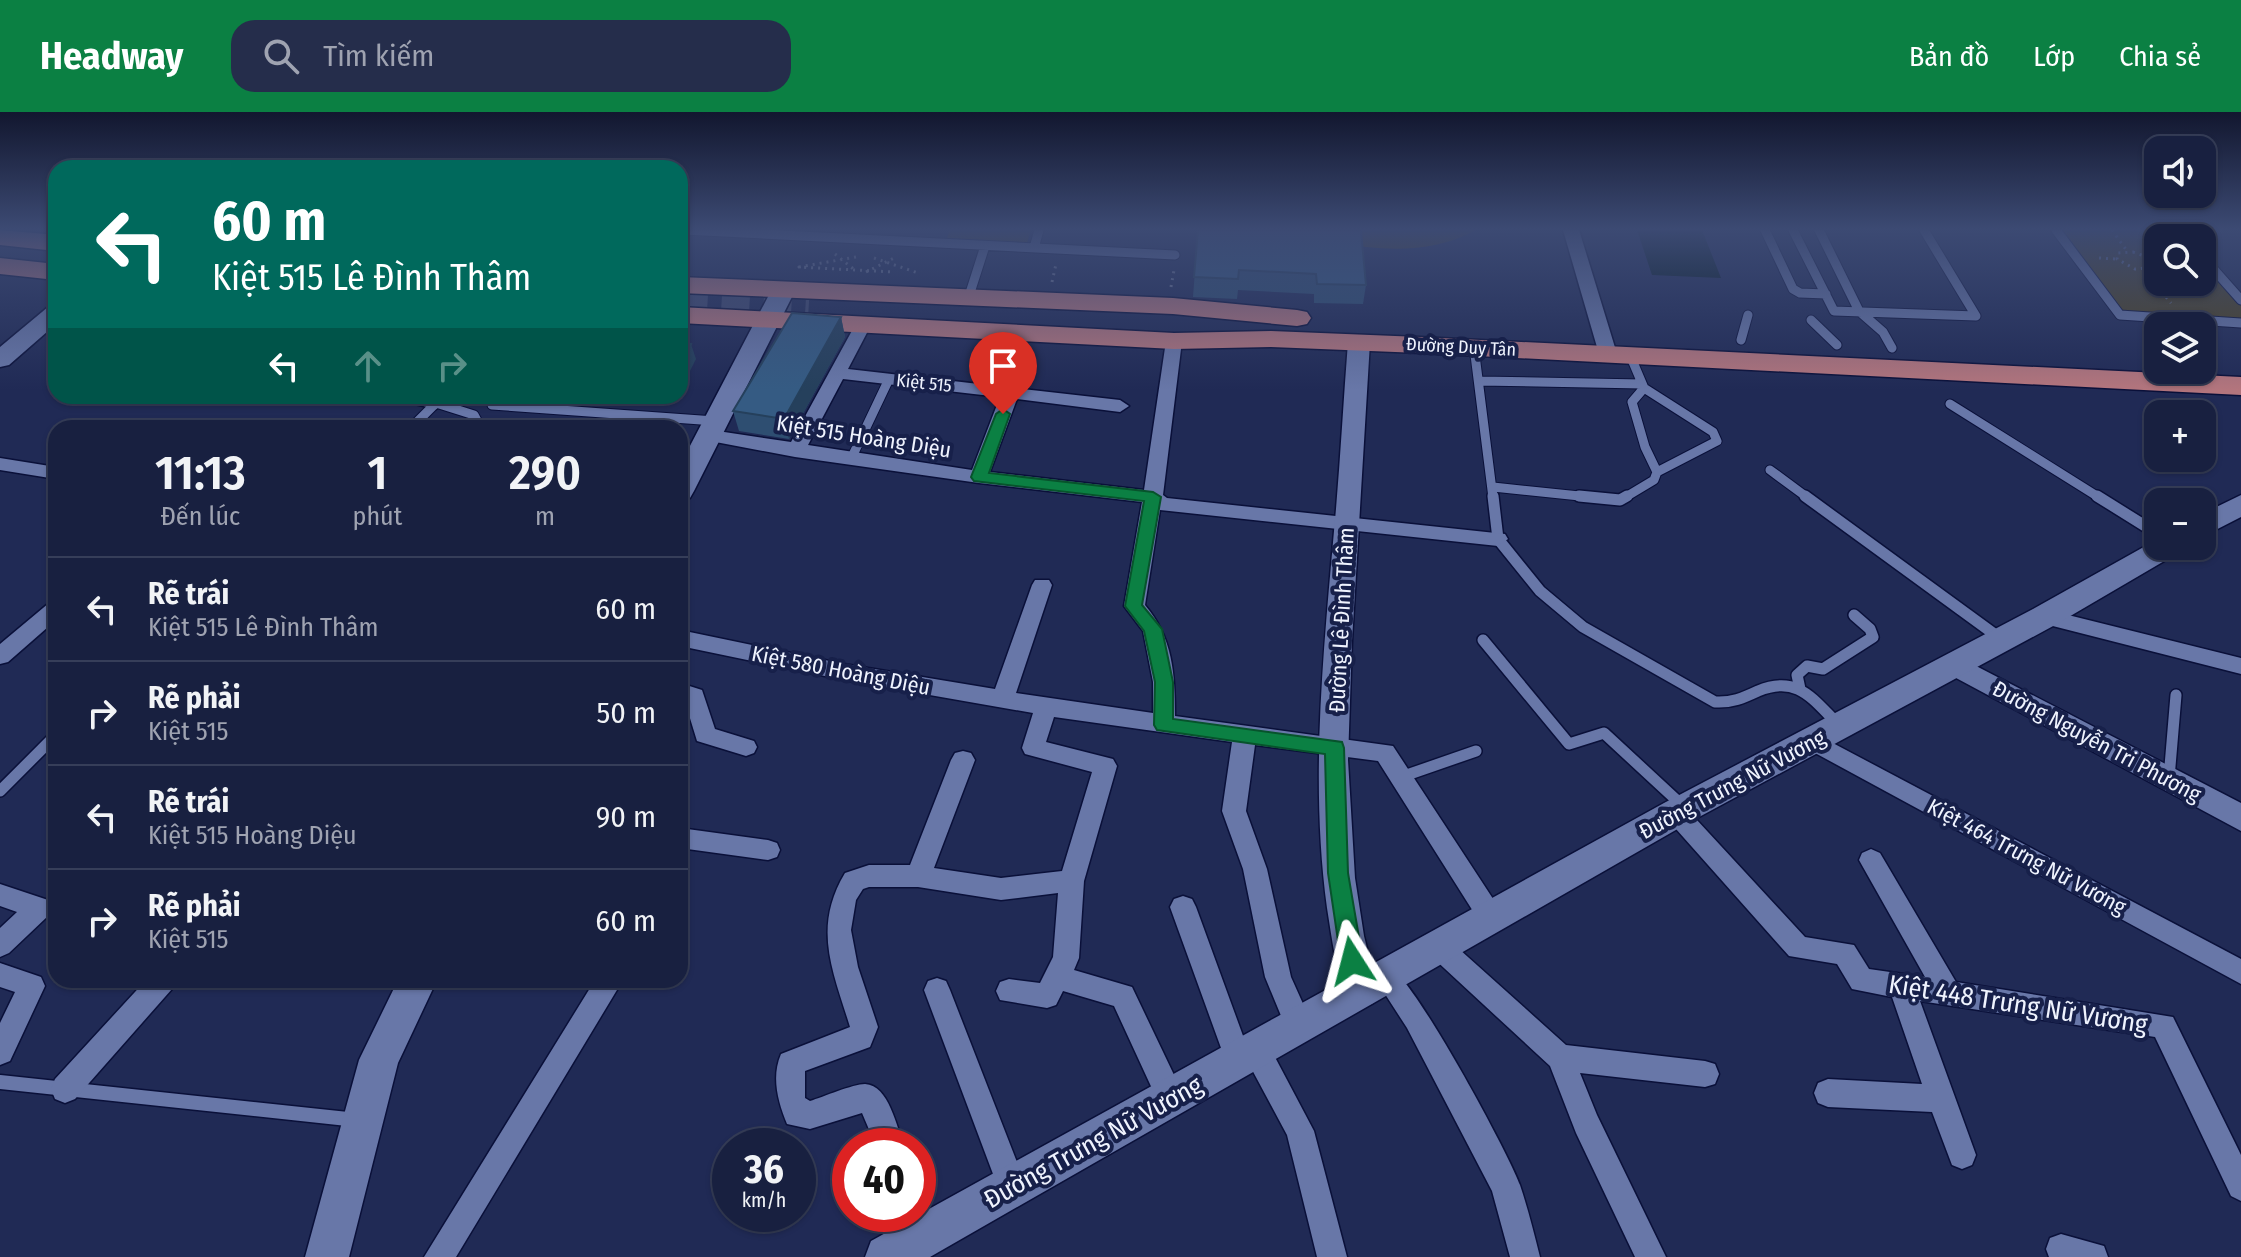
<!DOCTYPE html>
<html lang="vi">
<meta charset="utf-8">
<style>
body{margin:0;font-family:"Fira Sans Condensed",sans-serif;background:#252d4b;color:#f1f3f6;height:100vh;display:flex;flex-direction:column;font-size:30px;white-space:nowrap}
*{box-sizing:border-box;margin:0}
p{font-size:26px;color:#9fa3b1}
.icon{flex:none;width:44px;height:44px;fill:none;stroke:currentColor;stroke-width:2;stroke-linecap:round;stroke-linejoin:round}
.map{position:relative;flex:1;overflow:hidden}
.side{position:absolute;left:48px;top:308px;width:640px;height:568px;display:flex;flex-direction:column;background:#182040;border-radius:24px;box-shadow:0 2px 6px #0004,0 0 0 2px #363e59}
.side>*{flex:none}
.top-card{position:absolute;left:48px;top:48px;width:640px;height:244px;border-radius:24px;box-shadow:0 2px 6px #0004,0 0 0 2px #363e59;background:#00695c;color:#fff;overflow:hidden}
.tools{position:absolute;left:2144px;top:24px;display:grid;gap:16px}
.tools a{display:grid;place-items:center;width:72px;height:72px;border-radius:16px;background:#182040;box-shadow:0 2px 6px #0004,0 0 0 2px #363e59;font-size:40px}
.speed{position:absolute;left:712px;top:1016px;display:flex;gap:16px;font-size:40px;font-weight:700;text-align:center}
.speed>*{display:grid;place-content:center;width:104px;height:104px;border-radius:50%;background:#182040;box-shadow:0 2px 6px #0004,0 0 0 2px #363e59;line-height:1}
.speed small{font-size:20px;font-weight:400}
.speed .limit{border:12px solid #d22;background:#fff;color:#111}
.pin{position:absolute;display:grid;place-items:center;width:68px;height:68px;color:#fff;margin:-82px -34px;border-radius:50% 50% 50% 0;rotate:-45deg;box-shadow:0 0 8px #0007}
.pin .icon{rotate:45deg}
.me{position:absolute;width:88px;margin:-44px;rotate:351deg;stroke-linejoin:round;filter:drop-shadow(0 0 6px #0008)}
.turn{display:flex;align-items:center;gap:28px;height:168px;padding:0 32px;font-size:36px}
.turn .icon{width:104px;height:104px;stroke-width:2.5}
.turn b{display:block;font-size:56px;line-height:68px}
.lanes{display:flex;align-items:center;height:76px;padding:0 32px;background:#0003;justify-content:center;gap:40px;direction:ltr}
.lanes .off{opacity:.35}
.eta{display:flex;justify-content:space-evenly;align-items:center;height:136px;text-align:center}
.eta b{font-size:48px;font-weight:600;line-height:56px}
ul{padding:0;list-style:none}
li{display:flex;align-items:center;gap:24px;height:104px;padding:0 32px;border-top:2px solid #363e59}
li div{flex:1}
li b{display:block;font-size:30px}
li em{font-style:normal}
header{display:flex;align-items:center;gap:48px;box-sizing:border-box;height:112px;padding:0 40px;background:#0b8043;color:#fff}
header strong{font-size:38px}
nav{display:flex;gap:44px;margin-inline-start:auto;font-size:28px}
.search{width:560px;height:72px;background:#252d4b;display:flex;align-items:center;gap:20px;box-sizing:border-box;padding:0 28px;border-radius:24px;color:#9fa3b1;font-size:30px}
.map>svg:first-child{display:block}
.green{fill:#4e421d}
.water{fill:#00161b}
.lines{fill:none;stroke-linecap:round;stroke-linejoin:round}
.primary-tunnel{stroke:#3f486e;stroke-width:28;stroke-dasharray:28 14;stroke-linecap:butt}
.service-far2-casing{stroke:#0a1039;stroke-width:11}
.service-far1-casing{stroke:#0a1039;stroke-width:14}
.service-casing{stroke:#0a1039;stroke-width:17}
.minor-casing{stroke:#0a1039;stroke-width:3}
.tertiary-casing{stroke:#0a1039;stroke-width:3}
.secondary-casing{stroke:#0a1039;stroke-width:3}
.primary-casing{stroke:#0a1039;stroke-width:3}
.path{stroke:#727a98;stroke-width:3;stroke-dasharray:2 5;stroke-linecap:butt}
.service-far2{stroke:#6877a8;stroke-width:9}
.service-far1{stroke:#6877a8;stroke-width:11}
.service{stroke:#6877a8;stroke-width:14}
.minor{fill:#6877a8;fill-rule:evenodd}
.tertiary{fill:#6877a8;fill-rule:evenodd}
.secondary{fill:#6877a8;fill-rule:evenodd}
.primary{fill:#b3757d;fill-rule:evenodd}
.wall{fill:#2e4e71}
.shaded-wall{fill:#25405c}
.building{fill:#355b83;stroke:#25405c;stroke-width:2}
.route{fill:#0b8043;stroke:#07532c;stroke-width:2}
.labels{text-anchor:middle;stroke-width:8;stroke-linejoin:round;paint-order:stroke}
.far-street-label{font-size:18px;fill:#eff3fe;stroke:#17204a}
.street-label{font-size:22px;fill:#eff3fe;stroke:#17204a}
.near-street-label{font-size:26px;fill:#eff3fe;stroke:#17204a}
</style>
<header>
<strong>Headway</strong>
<div class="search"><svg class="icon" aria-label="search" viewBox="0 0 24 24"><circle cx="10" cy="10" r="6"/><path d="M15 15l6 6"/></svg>Tìm kiếm</div>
<nav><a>Bản đồ</a><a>Lớp</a><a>Chia sẻ</a></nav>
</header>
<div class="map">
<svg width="2241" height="1145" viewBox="0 0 2241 1145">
<rect width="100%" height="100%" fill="#202a55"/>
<!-- green -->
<path class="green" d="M950 118H1031L1027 131 947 126Z
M1277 118H1476C1414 152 1341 132 1277 118Z
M2056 118H2179L2186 126H2158V170H2202V144L2241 188V211L2120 203Z"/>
<!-- water -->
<path class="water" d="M1637 118H1702L1721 166 1652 163Z"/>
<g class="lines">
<!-- primary-tunnel -->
<path class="primary-tunnel" d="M680 182 809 190"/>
<!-- service-far2 casing -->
<g class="service-far2-casing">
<path id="service-far2" d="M684 118 1175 143
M1765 118 1793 177 1800 181 1826 182
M1793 118 1834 199 1976 204 1924 118
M1819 118 1859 199 1883 220 1892 236
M2056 118 2120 203 2241 211
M2179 118 2186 126
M1034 136 1039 118
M2202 144 2241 188
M969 184 985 134
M1811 208 1837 233
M1741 228 1748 203
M1474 235 1493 386
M1479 269 1642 272
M1644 276 1632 290 1645 335 1657 360
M498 284 492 293 715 309
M1950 292 2100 386
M411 316 436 291 474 303 481 316
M851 347 889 267
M1770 358 1808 386
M1493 375 1599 386
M1624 386 1654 368 1657 360 1717 329 1713 320 1644 276 1630 243"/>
</g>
<!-- service-far1 casing -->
<g class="service-far1-casing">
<path id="service-far1" d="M1493 384 1498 427 1540 479 1583 515 1715 590C1732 591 1743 586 1758 579 1798 562 1813 588 1839 613
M1579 384 1620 388 1627 384
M1805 384 2001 527
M2097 384 2158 422
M1483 528 1569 632 1604 621 1684 695
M1800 577 1797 563 1807 554 1823 557 1873 525 1870 517 1854 503
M1401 665 1476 639
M2169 666 2176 583
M0 679 56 623"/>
</g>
<!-- service casing -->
<g class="service-casing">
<path id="service" d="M0 970 357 1008"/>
</g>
<!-- minor casing -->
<g class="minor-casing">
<path id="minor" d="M1563 118H1579L1617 242 1614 246H1602L1599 242Z
M862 210 870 215 848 257 1120 288 1129 294 1120 300 1017 287 990 360 1144 378 1166 229 1174 224 1182 229 1163 383 1167 386 1505 422 1508 427 1498 434 1160 398 1145 493C1173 526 1175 561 1175 604L1393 634 1501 799 1505 807 1501 815 1492 818 1483 815 1378 649 1255 633 1246 699 1267 757 1291 865 1313 914 1309 923 1299 927 1289 923 1265 865 1243 757 1222 699 1232 630 1054 605 1046 630 1113 647 1117 654 1084 769 1079 846 1074 858 1132 875 1185 986 1181 996 1171 1000 1161 996 1114 894 1063 879 1056 893 1047 896 1000 888 996 879 1000 870 1009 867 1040 871 1053 845 1058 781 1001 788 918 775H869L863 777 856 788 851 818 858 855 878 915 870 935 805 959V986L810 989C823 985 853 972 865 972 889 973 897 1016 904 1034H876L862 1001 810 1017 787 1012C778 990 771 965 781 942L850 915C833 859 812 816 845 761L869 753H910L951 648 955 641 963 639 971 641 975 648 934 756 1001 766 1062 759 1092 660 1025 642 1022 636 1033 601 844 568 680 534V518L844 552 995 577 1032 473 1035 468H1049L1052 473 1016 581 1153 601V570L1143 519 1124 494 1142 390 979 371 795 345 705 328 702 324 711 318 791 330 854 215ZM843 267 1000 285 972 358 808 333Z
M395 284 442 287 445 291 436 297 398 288Z
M0 346 56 355V367L0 358Z
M56 488V508L8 550 0 552V532L49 491Z
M2044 497 2241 546V562L2037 510 2034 505 2037 500Z
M680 571 702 578 715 617 754 629 757 635 754 641 746 644 697 629 685 590 680 589Z
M1812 620 2241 847V872L1804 635 1801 629 1804 623Z
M1676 691 1684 694 1805 825 1854 833 1869 857 1925 865 1859 748 1862 741 1871 737 1880 741 1956 870 2173 905 2241 1043V1089L2231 1084 2155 925 1920 889 1976 1043 1972 1053 1962 1057 1952 1053 1932 1000 1828 995 1818 991 1814 981 1818 971 1828 967 1922 972 1892 885 1852 877 1837 852 1789 844 1668 708 1664 701 1668 694Z
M680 716 768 728 777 731 780 738 777 745 768 748 680 736Z
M0 772 48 788 52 796 48 804 9 841 0 845V816L17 800 0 794Z
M1183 784 1192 787 1196 795 1246 932 1257 926 1267 930 1314 1019 1347 1145H1317L1287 1023 1250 954 1239 962 1229 958 1170 795 1174 787Z
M1440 824 1449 828 1566 933 1705 949 1715 952 1719 962 1715 972 1705 975 1580 961 1597 1003 1666 1145H1635L1576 1021 1550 954 1431 844 1427 836 1431 828Z
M0 851 41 865 45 874 10 949 0 953V911L15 880 0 875Z
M1387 853C1412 862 1508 1040 1520 1073 1528 1097 1534 1121 1540 1145H1510L1492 1079 1407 916 1374 865 1378 856Z
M937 866 946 869 950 878 1027 1076 1022 1086 1012 1091 1002 1086 924 878 928 869Z
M146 868H176L172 877 75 987 65 991 55 987 51 977 55 967Z
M595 868H623L456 1145H424Z
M2061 1122 2104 1134 2108 1145H2049L2046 1137 2050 1126Z"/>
</g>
<!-- tertiary casing -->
<g class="tertiary-casing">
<path id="tertiary" d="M1359 224 1370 230 1352 529 1348 648 1355 766 1364 824 1378 880 1373 891 1361 896 1349 891C1336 862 1332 827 1327 796 1310 671 1323 544 1334 419 1340 356 1343 293 1348 230Z
M1953 542 2241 691V719L1943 559 1939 552 1943 545Z"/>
</g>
<!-- secondary casing -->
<g class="secondary-casing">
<path id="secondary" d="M784 170 792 172 796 177 694 379 690 386 680 388V353L772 177 776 172Z
M56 193V212L9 253 0 255V235L48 195Z
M2241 383V405L2202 425V402Z
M2158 427V434H2183L2178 441 2055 513 1688 711 930 1145H865L871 1129 1664 691 2033 497Z
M398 868H437L398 951 349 1145H305L359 948Z"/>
</g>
<!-- primary casing -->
<g class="primary-casing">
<path id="primary" d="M0 118 56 123V139L0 133Z
M0 146 56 152V168L0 162Z
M680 165 1173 186 1297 198 1307 200 1311 206 1307 212 1297 214 1173 202 680 181Z
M680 195 1174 221 1271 219 1420 225 2241 265V283L1420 241 1271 235 1174 237 680 211Z"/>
</g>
<!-- path -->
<path class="path" d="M2112 118 2127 139
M2133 140 2150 146 2156 155 2135 157 2117 147 2118 141Z
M835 142 856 159
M856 145 799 155 893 160
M874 146 918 161
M2099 146 2117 147
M2144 158 2171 191
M866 160 894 146
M1052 170 1056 152
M1171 175 1174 158"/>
<!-- service-far2 -->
<use href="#service-far2" class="service-far2"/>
<!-- service-far1 -->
<use href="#service-far1" class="service-far1"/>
<!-- service -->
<use href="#service" class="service"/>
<!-- minor -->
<use href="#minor" class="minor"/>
<!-- tertiary -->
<use href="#tertiary" class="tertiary"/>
<!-- secondary -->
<use href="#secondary" class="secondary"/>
<!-- primary -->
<use href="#primary" class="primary"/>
</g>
<!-- wall -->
<path class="wall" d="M1198 118 1366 173 1363 192 1314 191V182L1238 178 1237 187 1193 185Z
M841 205 845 225 789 327 739 319 733 299Z
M624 284H678L674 292 625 289Z"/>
<!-- shaded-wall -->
<path class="shaded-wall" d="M841 205 845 225 789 327 784 307Z
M691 232 696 247 680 279V254Z
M671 284H678L674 292Z"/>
<!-- building -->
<path class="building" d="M1198 118H1328L1361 119 1366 173 1317 172 1316 162 1239 158 1238 167 1194 165Z
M792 201 841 205 784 307 733 299Z
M680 231 691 232 680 254Z"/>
<!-- sky -->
<linearGradient id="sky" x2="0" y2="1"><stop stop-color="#12172f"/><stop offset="0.42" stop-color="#3c4a73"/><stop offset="1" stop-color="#3c4a73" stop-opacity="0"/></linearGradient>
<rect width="2241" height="278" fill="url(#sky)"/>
<!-- route -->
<path class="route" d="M1003 297 1010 302 989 361 1153 380 1161 385 1142 493 1162 517 1173 570V607L1342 630 1344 636 1348 761 1363 849 1360 856 1352 858 1345 856 1341 849 1328 761 1325 642 1157 618 1154 613 1155 570 1144 519 1125 494 1144 389 974 369 971 365 996 302Z"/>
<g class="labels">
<!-- far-street labels -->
<g class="far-street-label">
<text transform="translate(1461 235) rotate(3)" y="6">Đường Duy Tân</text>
<text transform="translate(924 271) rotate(6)" y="6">Kiệt 515</text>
</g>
<!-- street labels -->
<g class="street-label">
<text transform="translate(864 324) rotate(9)" y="8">Kiệt 515 Hoàng Diệu</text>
<text transform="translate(1341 508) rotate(-87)" y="8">Đường Lê Đình Thâm</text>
<text transform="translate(841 558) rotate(11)" y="8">Kiệt 580 Hoàng Diệu</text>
<text transform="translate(2097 629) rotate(28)" y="8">Đường Nguyễn Tri Phương</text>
<text transform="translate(1732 672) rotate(-28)" y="8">Đường Trưng Nữ Vương</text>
<text transform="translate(2027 744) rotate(28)" y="8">Kiệt 464 Trưng Nữ Vương</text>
</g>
<!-- near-street labels -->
<g class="near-street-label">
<text transform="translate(2018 892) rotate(9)" y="9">Kiệt 448 Trưng Nữ Vương</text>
<text transform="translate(1093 1030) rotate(-29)" y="9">Đường Trưng Nữ Vương</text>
</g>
</g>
</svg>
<div class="tools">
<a><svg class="icon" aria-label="sound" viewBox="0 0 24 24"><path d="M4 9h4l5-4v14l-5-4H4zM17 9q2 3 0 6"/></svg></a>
<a><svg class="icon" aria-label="search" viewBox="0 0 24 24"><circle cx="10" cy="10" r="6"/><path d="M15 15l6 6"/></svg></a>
<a><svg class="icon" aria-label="layers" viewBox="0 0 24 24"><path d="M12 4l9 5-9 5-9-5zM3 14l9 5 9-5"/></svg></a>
<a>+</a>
<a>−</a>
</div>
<div class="speed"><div>36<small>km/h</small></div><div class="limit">40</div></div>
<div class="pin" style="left:1003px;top:302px;background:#d93025"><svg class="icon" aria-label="arrive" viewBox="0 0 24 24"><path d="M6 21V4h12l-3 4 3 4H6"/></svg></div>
<svg class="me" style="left:1352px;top:849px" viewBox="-20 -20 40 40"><path d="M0-17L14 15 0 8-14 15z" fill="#0b8043" stroke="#fff" stroke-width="4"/></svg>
<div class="top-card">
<div class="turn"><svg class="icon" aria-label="left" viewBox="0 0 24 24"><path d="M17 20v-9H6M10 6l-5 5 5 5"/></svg><div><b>60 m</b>Kiệt 515 Lê Đình Thâm</div></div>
<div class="lanes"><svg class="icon" aria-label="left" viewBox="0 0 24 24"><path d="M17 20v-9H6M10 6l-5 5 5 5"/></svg><svg class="icon off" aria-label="ahead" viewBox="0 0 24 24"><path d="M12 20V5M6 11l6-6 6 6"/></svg><svg class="icon off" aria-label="right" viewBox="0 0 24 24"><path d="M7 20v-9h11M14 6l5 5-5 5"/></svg></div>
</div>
<section class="side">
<div class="eta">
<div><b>11:13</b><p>Đến lúc</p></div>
<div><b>1</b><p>phút</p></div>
<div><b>290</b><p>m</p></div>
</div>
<ul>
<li><svg class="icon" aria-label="left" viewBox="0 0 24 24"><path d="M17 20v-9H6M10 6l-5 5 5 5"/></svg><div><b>Rẽ trái</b><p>Kiệt 515 Lê Đình Thâm</p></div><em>60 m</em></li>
<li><svg class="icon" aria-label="right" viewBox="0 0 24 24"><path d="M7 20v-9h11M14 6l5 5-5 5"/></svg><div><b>Rẽ phải</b><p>Kiệt 515</p></div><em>50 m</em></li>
<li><svg class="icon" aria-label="left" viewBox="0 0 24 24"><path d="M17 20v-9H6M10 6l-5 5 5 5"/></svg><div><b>Rẽ trái</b><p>Kiệt 515 Hoàng Diệu</p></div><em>90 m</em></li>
<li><svg class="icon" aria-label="right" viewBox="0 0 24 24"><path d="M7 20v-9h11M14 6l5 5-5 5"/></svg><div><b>Rẽ phải</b><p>Kiệt 515</p></div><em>60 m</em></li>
</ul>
</section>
</div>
